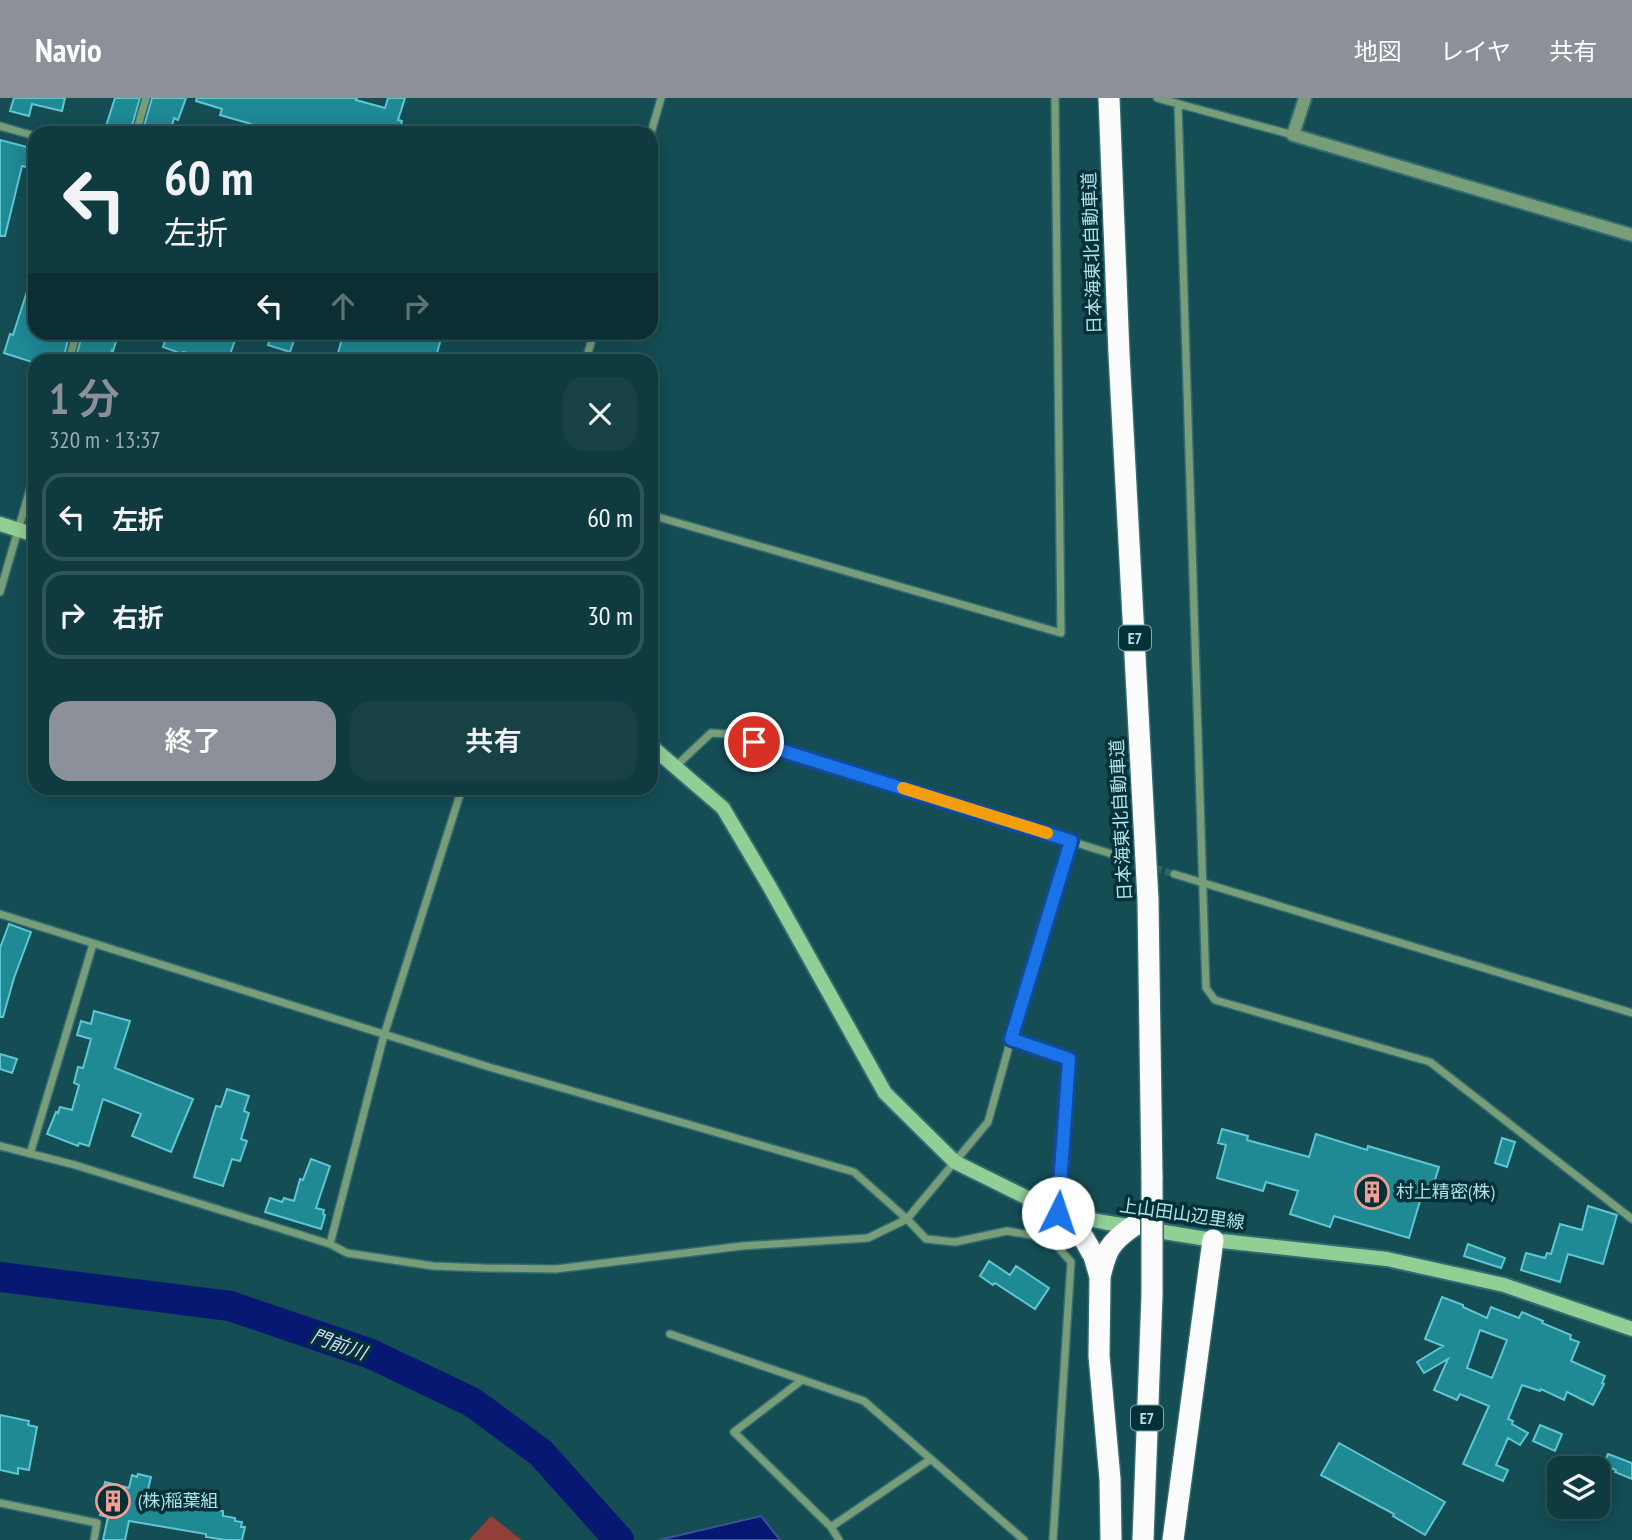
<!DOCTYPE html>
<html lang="ja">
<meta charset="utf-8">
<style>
body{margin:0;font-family:"PT Sans Narrow","Noto Sans JP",sans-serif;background:#184146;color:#f1f3f6;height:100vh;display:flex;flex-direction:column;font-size:26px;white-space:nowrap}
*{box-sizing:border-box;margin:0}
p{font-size:23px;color:#9badb0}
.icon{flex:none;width:38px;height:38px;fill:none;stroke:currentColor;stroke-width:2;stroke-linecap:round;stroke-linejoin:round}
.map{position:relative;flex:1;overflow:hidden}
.sheet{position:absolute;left:28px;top:256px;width:630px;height:441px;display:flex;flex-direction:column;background:#0f3a3f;border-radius:21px;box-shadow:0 4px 18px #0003,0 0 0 2px #2f5459}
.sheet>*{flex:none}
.hud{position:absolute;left:28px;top:28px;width:630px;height:214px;border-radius:21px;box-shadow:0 4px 18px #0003,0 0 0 2px #2f5459;background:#0f3a3f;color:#f1f3f6;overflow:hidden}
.tools{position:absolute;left:1547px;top:1358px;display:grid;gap:14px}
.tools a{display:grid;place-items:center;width:63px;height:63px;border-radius:14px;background:#0f3a3f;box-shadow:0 4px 18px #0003,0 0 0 2px #2f5459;font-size:35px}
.pin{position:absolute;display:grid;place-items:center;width:60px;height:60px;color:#fff;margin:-30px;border:4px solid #fff;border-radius:50%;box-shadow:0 2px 7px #0007}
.me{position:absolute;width:77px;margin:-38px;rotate:4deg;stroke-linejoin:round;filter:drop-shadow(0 0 5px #0008)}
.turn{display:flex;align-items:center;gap:24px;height:147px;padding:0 21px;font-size:32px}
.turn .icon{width:91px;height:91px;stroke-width:2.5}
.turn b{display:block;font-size:49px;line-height:60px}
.lanes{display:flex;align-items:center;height:66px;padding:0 21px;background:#0003;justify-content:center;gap:35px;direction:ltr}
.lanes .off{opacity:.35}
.round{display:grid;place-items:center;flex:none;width:74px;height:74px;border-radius:21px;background:#184146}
.headline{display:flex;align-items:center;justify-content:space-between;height:119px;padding:0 21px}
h1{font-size:42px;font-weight:600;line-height:52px;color:#8c9099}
.button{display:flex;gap:14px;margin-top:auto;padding:14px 21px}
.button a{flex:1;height:80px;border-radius:21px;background:#8c9099;color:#fff;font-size:28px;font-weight:600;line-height:80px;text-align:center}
.button a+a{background:#184146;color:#f1f3f6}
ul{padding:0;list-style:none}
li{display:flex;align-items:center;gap:21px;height:88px;margin:0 14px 10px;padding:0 7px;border:4px solid #2f5459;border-radius:21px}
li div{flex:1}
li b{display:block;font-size:26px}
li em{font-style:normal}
header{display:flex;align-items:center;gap:42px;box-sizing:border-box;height:98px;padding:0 35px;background:#8c9099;color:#fff}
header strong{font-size:33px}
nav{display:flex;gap:38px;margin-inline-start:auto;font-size:24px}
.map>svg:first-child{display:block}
.green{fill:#923f39}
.water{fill:#071872;stroke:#3b5495;stroke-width:2}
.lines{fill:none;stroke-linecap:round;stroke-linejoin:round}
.river{stroke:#071872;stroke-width:30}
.building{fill:#1f8994;stroke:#5fc6d3;stroke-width:2;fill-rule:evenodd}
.minor-tunnel{stroke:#2c636a;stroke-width:7;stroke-dasharray:7 3.5;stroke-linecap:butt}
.minor-casing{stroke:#346b71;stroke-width:10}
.tertiary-casing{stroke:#346b71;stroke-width:16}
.secondary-casing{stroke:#346b71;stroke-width:18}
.motorway-casing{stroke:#346b71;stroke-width:24}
.minor{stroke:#779e79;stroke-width:7}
.tertiary{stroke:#779e79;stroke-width:12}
.secondary{stroke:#91cf95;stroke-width:14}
.motorway{stroke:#fcfcfc;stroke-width:21}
.motorway-bridge-casing{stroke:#346b71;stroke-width:24;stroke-linecap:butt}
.motorway-bridge{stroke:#fcfcfc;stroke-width:21}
.route-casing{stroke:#114b97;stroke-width:18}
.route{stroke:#1a73e8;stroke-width:12}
.slow{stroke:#f59e0b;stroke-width:12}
.labels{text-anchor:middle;stroke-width:7;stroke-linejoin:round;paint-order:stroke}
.shield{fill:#023237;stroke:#7eacb2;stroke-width:2}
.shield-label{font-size:16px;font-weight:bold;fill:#b3e1e7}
.street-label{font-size:18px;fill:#b3e1e7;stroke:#023237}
.poi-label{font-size:18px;fill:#b3e1e7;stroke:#023237;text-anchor:start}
.water-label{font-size:19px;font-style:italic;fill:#d0dbf4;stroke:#023237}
</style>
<header>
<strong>Navio</strong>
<nav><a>地図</a><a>レイヤ</a><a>共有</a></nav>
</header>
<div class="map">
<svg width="1632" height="1442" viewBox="0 0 1632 1442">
<rect width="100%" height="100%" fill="#144d54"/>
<!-- green -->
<path class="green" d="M491 1418 522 1442H469Z"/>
<!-- water -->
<path class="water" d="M761 1418 780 1442H659Z"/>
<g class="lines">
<!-- river -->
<path class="river" d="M0 1179 230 1208 371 1256 472 1304 541 1355 619 1442"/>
</g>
<!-- building -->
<path class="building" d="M14 0H65L62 13 32 6 29 18 10 13Z
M115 0H140L130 35H119L120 32 106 28Z
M152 0H186L178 22 174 20 170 35H142Z
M197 0H357L356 2 385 10 388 0H405L398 22 402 23 399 35H283L265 29 262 35H248L251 26 220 17 222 11 196 3Z
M0 42 35 51V71L22 68 5 138H0Z
M32 178 35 179V234H70L63 262H35V265L4 255 10 236 13 237Z
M83 234H119L113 253 112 252 108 262H75Z
M168 234H238L228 262H216L183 254 182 256 163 249Z
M272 234H297L290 254 268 247Z
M344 234H443L435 262H336Z
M9 826 31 834 14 880 3 919H0V850Z
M94 913 130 923 115 970 193 1001 171 1054 132 1038 141 1016 103 1001 89 1048 79 1045 78 1048 47 1036 56 1014 58 1015 60 1009 72 1012 79 987 74 985 78 969 83 970 91 941 77 937 81 923 91 926Z
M0 956 17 961 12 975 0 971Z
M227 991 249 998 244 1013 249 1015 241 1041 247 1043 240 1063 232 1061 223 1088 194 1079 216 1008 221 1009Z
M1222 1031 1248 1038 1247 1042 1309 1059 1316 1036 1367 1052 1368 1048 1439 1069 1431 1095 1423 1093 1409 1140 1334 1118 1330 1129 1290 1116 1298 1093 1266 1084 1263 1093 1217 1080 1226 1047 1218 1045Z
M1502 1040 1515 1044 1507 1069 1495 1065Z
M311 1061 330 1068 316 1110 324 1112 323 1116 325 1117 321 1131 265 1114 270 1100 282 1104 284 1100 294 1103 300 1081 303 1082Z
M1588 1108 1617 1117 1603 1166 1568 1156 1560 1184 1521 1172 1526 1155 1545 1160 1547 1155 1551 1156 1560 1126 1582 1132Z
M1205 1109 1218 1112 1214 1127 1202 1124Z
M1468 1146 1505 1160 1501 1170 1464 1158Z
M989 1163 1010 1177 1016 1168 1049 1190 1035 1211 995 1185 993 1187 980 1178Z
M1442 1199 1463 1207V1209L1487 1220 1491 1209 1519 1220 1522 1214 1543 1223 1542 1225 1571 1237 1570 1241 1579 1244 1571 1263 1605 1278 1602 1285 1604 1286 1593 1307 1567 1294 1564 1302 1541 1291 1540 1293 1522 1287 1508 1321 1513 1323 1512 1326 1528 1335 1520 1347 1508 1340 1496 1367 1508 1372 1503 1383 1463 1366 1489 1308 1460 1296 1457 1302 1434 1292 1448 1261 1424 1275 1417 1264 1443 1248 1425 1241ZM1480 1232 1507 1242 1492 1280 1467 1270Z
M0 1317 29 1323 28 1327 37 1329 29 1372 18 1370V1376L0 1372Z
M1540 1327 1562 1336 1555 1353 1533 1343Z
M1339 1345 1445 1404 1425 1437 1393 1418 1394 1416 1321 1377Z
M1608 1356 1632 1365V1381L1615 1374 1616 1372 1603 1367Z
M138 1376 151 1379 146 1400 223 1413V1418L235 1420V1423L242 1424 241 1429H245L242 1442H226L206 1439V1436L129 1423 125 1442H103L108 1419 100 1417 102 1410 100 1409 105 1384 129 1390 132 1377 137 1379Z"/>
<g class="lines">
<!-- minor-tunnel -->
<path class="minor-tunnel" d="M1115 757 1174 776"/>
<!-- minor casing -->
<g class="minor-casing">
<path id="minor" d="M1157 0 1293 37
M1178 6 1206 890 1215 902 1430 964 1632 1121
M0 28 35 38
M136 35 146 0
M651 35 661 0
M69 262 77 234
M586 262 594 234
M651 417 1061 535 1055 0
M0 494 35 374
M675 669 711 635 728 636 1115 757
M1174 776 1632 915
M0 816 489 969 854 1074 907 1121 926 1141 955 1144 1007 1133 1031 1137 1056 1147 1071 1164 1053 1442
M1011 941 1069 961 1058 1111
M0 1048 75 1067 330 1146 347 1155 433 1168 485 1170 556 1171 742 1148 868 1140 907 1121 988 1024 1011 941 1071 743
M30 1056 93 846
M330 1146 384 937 462 690
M670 1236 864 1303 1024 1442
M802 1282 734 1334 831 1429 839 1442
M0 1405 97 1425 94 1442
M831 1429 931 1361"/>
</g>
<!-- tertiary casing -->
<g class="tertiary-casing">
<path id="tertiary" d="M1305 0 1293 37 1632 137"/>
</g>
<!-- secondary casing -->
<g class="secondary-casing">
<path id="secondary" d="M0 426 35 437
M651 648 723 710 768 786 885 995 955 1064 1058 1115 1103 1124 1213 1142 1387 1161 1504 1187 1632 1231"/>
</g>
<!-- motorway casing -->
<g class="motorway-casing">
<path id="motorway" d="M1109 0 1119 256 1148 802 1152 1080
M1058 1115 1083 1139 1094 1158 1100 1179 1099 1258 1110 1381 1111 1442
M1100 1179C1106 1153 1109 1145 1132 1129
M1143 1442 1152 1197
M1173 1442 1213 1142"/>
</g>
<!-- minor -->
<use href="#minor" class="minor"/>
<!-- tertiary -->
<use href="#tertiary" class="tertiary"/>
<!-- secondary -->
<use href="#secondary" class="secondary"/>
<!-- motorway -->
<use href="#motorway" class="motorway"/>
<!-- motorway-bridge casing -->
<g class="motorway-bridge-casing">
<path id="motorway-bridge" d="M1152 1197V1080"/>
</g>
<!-- motorway-bridge -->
<use href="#motorway-bridge" class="motorway-bridge"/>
</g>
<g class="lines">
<!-- route casing -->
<g class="route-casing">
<path id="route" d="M754 644 1071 743 1011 941 1069 961 1058 1115"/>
</g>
<!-- route -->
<use href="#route" class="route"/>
<!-- slow -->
<path class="slow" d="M903 690 1047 735"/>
</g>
<!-- icons -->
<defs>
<g id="building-ring" transform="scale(1.75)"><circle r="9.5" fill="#023237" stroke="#f59c93" stroke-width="1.5"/><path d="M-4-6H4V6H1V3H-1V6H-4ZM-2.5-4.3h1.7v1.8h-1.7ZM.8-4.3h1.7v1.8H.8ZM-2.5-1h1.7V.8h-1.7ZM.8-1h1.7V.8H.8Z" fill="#f59c93"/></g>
</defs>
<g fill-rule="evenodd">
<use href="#building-ring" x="1372" y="1094"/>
<use href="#building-ring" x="113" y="1403"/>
</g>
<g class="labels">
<!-- shield labels -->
<g class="shield">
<rect x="1119" y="527.5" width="32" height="25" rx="5"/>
<rect x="1131" y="1307.5" width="32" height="25" rx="5"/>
</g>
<g class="shield-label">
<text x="1135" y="546">E7</text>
<text x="1147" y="1326">E7</text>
</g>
<!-- street labels -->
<g class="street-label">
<text transform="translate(1092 155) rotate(-92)" y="6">日本海東北自動車道</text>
<text transform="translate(1121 722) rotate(-93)" y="6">日本海東北自動車道</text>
<text transform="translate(1182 1116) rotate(8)" y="6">上山田山辺里線</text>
</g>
<!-- poi labels -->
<g class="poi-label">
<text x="1396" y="1100">村上精密(株)</text>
<text x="138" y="1409">(株)稲葉組</text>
</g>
<!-- water labels -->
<g class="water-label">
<text transform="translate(339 1246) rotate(19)" y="7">門前川</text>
</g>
</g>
</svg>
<div class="tools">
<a><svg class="icon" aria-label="layers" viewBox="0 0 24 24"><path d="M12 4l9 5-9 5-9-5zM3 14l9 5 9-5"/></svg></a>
</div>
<div class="pin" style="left:754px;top:644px;background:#d93025"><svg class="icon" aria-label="arrive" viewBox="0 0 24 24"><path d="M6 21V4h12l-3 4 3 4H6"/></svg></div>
<svg class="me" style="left:1058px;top:1115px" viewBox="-20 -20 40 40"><circle r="19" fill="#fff"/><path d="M0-13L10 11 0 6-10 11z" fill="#1a73e8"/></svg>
<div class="hud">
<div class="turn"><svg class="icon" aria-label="left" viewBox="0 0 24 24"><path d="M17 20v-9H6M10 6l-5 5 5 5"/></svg><div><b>60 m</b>左折</div></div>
<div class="lanes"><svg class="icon" aria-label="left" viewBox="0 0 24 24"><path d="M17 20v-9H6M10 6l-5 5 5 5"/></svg><svg class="icon off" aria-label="ahead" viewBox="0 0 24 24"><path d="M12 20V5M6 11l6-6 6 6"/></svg><svg class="icon off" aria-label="right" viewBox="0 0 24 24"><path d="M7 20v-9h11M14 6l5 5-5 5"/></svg></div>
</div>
<section class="sheet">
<div class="headline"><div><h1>1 分</h1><p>320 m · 13:37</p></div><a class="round"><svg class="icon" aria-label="close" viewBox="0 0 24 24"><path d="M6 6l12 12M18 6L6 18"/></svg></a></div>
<ul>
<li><svg class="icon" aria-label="left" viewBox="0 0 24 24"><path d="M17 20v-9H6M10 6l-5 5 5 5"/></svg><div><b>左折</b></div><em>60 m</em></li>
<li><svg class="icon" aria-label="right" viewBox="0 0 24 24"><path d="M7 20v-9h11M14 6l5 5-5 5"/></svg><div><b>右折</b></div><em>30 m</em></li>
</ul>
<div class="button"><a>終了</a><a>共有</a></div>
</section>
</div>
